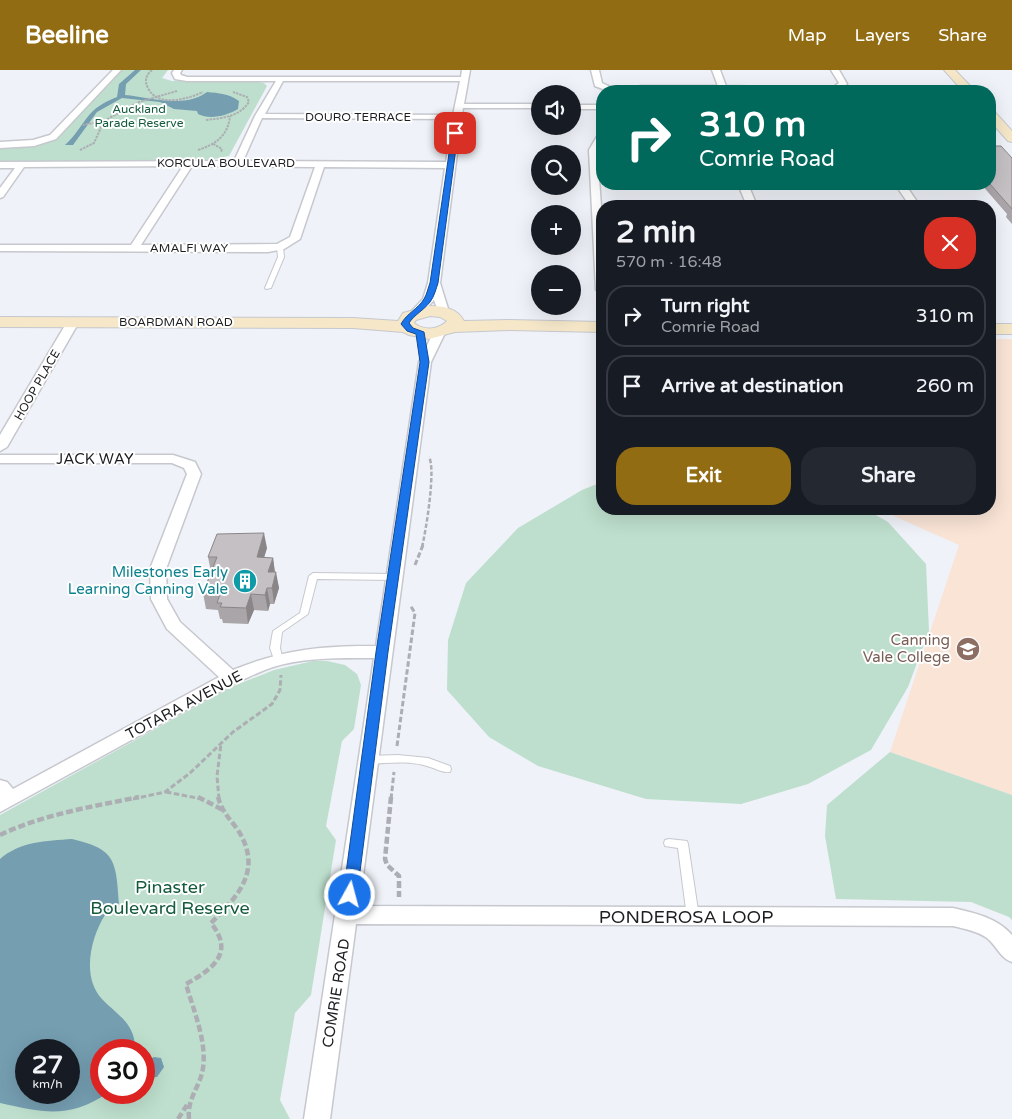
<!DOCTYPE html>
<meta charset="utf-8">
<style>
body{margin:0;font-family:"Varela Round",sans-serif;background:#242831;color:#f1f3f6;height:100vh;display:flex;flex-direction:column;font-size:19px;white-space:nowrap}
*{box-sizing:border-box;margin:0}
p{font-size:16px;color:#9ea1a6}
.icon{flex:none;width:28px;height:28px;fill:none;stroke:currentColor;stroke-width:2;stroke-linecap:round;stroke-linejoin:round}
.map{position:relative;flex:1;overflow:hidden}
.details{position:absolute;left:596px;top:130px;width:400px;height:315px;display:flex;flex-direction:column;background:#171b24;border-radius:20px;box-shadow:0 5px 20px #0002}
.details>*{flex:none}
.banner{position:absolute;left:596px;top:15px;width:400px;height:105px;border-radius:20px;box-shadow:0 5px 20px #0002;background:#00695c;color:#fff;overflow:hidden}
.controls{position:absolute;left:531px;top:15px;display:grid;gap:10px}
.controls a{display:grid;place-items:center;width:50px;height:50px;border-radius:50%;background:#171b24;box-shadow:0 5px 20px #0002;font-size:25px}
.speed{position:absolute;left:15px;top:969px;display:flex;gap:10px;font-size:25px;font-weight:700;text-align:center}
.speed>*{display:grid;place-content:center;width:65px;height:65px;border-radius:50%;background:#171b24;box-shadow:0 5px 20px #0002;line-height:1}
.speed small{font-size:12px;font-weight:400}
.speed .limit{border:8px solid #d22;background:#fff;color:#111}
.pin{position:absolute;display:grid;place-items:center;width:42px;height:42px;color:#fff;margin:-21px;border-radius:10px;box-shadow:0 2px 8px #0006}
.me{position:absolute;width:55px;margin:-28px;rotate:7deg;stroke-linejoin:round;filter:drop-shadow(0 0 4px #0008)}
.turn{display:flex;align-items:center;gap:18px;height:105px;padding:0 20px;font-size:22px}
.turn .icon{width:65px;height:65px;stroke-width:2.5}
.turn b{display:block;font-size:35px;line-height:42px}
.round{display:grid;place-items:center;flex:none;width:52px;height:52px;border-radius:20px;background:#242831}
.overview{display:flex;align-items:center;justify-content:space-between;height:85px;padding:0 20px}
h1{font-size:30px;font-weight:800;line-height:38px}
.button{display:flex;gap:10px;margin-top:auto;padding:10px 20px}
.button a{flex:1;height:58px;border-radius:20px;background:#916c12;color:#fff;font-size:20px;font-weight:800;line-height:58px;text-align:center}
.button a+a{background:#242831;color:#f1f3f6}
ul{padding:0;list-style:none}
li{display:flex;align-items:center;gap:15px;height:62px;margin:0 10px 8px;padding:0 10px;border:2px solid #363941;border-radius:20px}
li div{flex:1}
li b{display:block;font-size:19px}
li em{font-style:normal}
header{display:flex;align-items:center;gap:30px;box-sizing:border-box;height:70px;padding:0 25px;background:#916c12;color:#fff}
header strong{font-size:24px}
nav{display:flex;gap:28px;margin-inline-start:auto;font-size:18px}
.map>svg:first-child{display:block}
.education{fill:#f9e4d6}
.green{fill:#bedfcd;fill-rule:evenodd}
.water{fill:#759eb1;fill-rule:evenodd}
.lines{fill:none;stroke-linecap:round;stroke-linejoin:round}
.lane-casing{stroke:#c6c8ce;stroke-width:2}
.street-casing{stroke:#c6c8ce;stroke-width:3}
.secondary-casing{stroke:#c6c8ce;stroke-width:2}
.path-far3{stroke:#acaeb3;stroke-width:2;stroke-dasharray:2.5 1;stroke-linecap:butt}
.path-far2{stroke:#acaeb3;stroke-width:2.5;stroke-dasharray:4.5 2;stroke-linecap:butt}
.path-far1{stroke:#acaeb3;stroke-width:3;stroke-dasharray:5.5 2.5;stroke-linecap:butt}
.path{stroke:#acaeb3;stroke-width:4.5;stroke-dasharray:7 3;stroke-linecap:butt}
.lane{fill:#fff;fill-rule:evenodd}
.street{fill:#fff;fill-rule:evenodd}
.secondary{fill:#f5e7c8;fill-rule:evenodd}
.wall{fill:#a9a5a8}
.shaded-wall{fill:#8a8688}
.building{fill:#c5c0c3;stroke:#8a8688}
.route{fill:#1a73e8;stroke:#114b97}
.labels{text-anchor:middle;stroke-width:4;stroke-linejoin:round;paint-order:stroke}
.far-park-label{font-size:12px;fill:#145a3d;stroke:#fff}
.far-street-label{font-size:12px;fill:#1c1d1f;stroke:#fff}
.street-label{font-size:15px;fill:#1c1d1f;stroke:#fff}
.culture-label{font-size:15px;fill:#0d838f;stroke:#fff;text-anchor:end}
.education-label{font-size:15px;fill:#785e54;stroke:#fff;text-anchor:end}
.near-park-label{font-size:18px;fill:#145a3d;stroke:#fff}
.near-street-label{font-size:18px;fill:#1c1d1f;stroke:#fff}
</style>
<header>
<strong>Beeline</strong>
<nav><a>Map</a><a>Layers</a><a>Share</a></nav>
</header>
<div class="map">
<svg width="1012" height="1049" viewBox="0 0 1012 1049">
<rect width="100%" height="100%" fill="#eff2f8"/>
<!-- education -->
<path class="education" d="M990 269H1012V725L890 682 959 475 878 439H990Z"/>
<!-- green -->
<path class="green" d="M122 0H168L162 8 172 11H255L264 13 267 16 229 86 209 90 0 92V78L31 76 57 69Z
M602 412V439H865L888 452 926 494 929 561 908 617 871 680 808 714 741 734 646 729 538 696 489 667 447 620 448 570 466 513 518 458 582 420Z
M313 591H327L345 595 357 604 361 615 354 659 342 671 326 756 336 770 311 925 295 943 280 1030 290 1049H0V745L231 617 274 600ZM26 980H69V1022H26ZM101 980H144V1022H101Z
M890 682 1012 725V850L1009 847 971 832 836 829 825 766 827 735Z"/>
<!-- water -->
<path class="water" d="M135 0H141L126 14 125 25C149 27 185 39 207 22 218 23 230 24 239 31L238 39C226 46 210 50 198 44L197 41 174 39 160 32 122 28 97 42 73 75H65C75 66 81 55 90 44 97 36 107 31 117 27L119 14Z
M72 769C116 779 116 791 119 833L109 844 105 845C91 867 81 907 102 929 117 945 135 953 135 978V980H101V1022L108 1023C68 1049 45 1043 0 1033V789C21 771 46 771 72 769ZM26 980H69V1022H26Z
M154 987 161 988 164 997 157 1007 145 1008 144 992Z"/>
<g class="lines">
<!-- lane casing -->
<g class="lane-casing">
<path id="lane" d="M280 175 283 177 284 187 271 218 266 219 265 218 278 187 277 177Z
M313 503 393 504 397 507 393 510 317 509 308 544 282 562 280 578 283 590 278 593 275 592 270 578 273 561 300 543 309 506Z
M398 685 428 688 450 696 451 699 450 702C443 703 437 699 430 697 411 690 389 693 369 694L365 693 364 690 365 687 369 686Z
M669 769 687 771 688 774 699 847 697 850 693 852 689 850 687 847 678 778 665 776 664 773 665 770Z"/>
</g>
<!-- street casing -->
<g class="street-casing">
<path id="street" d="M113 0H121L56 69 34 76 0 78V72L33 70 50 65Z
M174 0H182L180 3 181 5 187 7H461L462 0H470L464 34H540V38H463L440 213 449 242 447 244H439L434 230 419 246H411L409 244 423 229 428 213 445 98 324 97 300 169 284 179 268 182 0 181V175H131L183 96 24 97 3 127 0 128V118L15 98H0V92L234 91 255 46 276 11H187L175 9 172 3ZM283 11H460L453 45 265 44ZM262 48 453 49 446 92 243 91ZM192 96 315 97 290 167 277 174 141 175Z
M591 0H599L602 13 615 19 642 16H718L712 0H720L726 16 832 18 839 13 831 0H839L847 14 840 19 842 21H608L595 16Z
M572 35H602V39H572Z
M602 62V71L597 80 602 150V223L596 220 589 80 599 63Z
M738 114H748L757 136H747Z
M895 114H905L920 136H910Z
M73 248 79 252 7 377 0 381V365L67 252Z
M439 259 445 263 431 292 359 836 953 838C975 843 997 848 1012 865V892C1000 888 997 876 987 868 977 861 965 859 953 856L356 854 330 1049H304L374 588C341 588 305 587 273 597 261 601 249 607 237 612L0 742V710L7 712 13 719 219 607 167 559 151 529 150 499 187 404 184 398 172 393H0V385H173L195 392 201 404 166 499 167 529 180 552 233 600C284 579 322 576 376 576L419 292 433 263Z"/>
</g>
<!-- secondary casing -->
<g class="secondary-casing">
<path id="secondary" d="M944 0H955L975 21H963Z
M990 40 994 41 1012 61V72L1008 71 990 51Z
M429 236C444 236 457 238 464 251L509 250 602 252V262L509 260 455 262 429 269 409 265 403 262 353 258 0 257V247L353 248 398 251 403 243ZM430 246 440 247 447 251C438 260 424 261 414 253L416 250Z
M990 254H1012V264H990Z"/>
</g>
<!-- path-far3 -->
<path class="path-far3" d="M152 0C146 5 144 11 148 18 157 38 188 29 203 22
M206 50C223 48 239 47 249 32L247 27 233 22
M104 51 139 32 177 21
M213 74 222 79 221 82
M80 80 94 73 104 51 83 55
M198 80C216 74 228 66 230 46"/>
<!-- path-far2 -->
<path class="path-far2" d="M422 477C426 461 436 399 429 387"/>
<!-- path-far1 -->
<path class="path-far1" d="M415 495 423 475
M397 676 415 543 410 535
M166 722 202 729
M133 729 165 722 190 703 233 662 272 634 280 620 281 605
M219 729 217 706 221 674
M391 729 394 702"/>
<!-- path -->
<path class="path" d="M198 727 223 740
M391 727 385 789 387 795 399 806V827
M0 765C44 744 91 737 139 727
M178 1049 187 1035
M189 1049C187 1027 200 1018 203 998 207 971 193 939 186 914 213 899 235 883 211 853 239 825 263 800 238 760 230 749 222 742 218 727"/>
<!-- lane -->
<use href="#lane" class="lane"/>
<!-- street -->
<use href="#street" class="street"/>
<!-- secondary -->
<use href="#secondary" class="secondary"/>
</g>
<!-- wall -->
<path class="wall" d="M1012 88V154L1006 147 1007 144 981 114H990Z
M267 478 264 488H273L275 502 279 518 274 534H270L268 541 254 540 248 554 223 553 222 549H220L218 540 206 539 203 523 211 502 208 487Z"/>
<!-- shaded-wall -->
<path class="shaded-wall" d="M264 463 267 478 259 503 257 487Z
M273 488 275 504 268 502Z
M276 502 279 518 274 534 272 518Z
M267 518 270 534 268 541 265 525Z
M251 524 254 540 248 554 246 538Z"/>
<!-- building -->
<path class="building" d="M990 76H1001L1012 88V139L990 114Z
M264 463 257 487 273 488 268 502H276L272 518H267L265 525 251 524 246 538 220 537 222 533H217L220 524 203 523 217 487H208L217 464Z"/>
<!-- route -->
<path class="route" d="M455 61 458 63 438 213C436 219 434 227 430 232 424 240 414 245 409 253L413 258 424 262 429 292 388 582 357 825 355 829 350 831 345 829 343 825 376 582 420 292 416 264 407 261 401 254C407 243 418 239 424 229 427 224 428 218 430 213L452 63Z"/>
<!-- icons -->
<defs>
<g id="building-disc" transform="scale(1.25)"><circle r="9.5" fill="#0f9aa8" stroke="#fff"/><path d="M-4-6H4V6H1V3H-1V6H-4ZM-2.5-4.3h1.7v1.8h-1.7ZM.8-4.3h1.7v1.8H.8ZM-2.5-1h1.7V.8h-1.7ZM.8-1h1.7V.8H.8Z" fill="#fff"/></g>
<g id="school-disc" transform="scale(1.25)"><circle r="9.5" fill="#8d6e63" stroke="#fff"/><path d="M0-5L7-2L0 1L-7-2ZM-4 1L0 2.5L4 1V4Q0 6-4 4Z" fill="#fff"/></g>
</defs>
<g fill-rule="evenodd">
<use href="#building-disc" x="245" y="511"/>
<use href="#school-disc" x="968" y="579"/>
</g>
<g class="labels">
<!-- far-park labels -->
<g class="far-park-label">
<text x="139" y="43">Auckland<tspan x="139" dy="14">Parade Reserve</tspan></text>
</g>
<!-- far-street labels -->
<g class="far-street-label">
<text x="358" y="51">DOURO TERRACE</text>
<text x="226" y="97">KORCULA BOULEVARD</text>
<text x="189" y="182">AMALFI WAY</text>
<text x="176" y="256">BOARDMAN ROAD</text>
<text transform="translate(37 315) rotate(-60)" y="4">HOOP PLACE</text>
</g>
<!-- street labels -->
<g class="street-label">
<text x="95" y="394">JACK WAY</text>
<text transform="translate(184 635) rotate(-28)" y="5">TOTARA AVENUE</text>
<text transform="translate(336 923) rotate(-81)" y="5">COMRIE ROAD</text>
</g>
<!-- culture labels -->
<g class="culture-label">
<text x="228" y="507">Milestones Early<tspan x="228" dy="17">Learning Canning Vale</tspan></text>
</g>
<!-- education labels -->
<g class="education-label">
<text x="950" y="575">Canning<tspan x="950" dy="17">Vale College</tspan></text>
</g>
<!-- near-park labels -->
<g class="near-park-label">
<text x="170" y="823">Pinaster<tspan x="170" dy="21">Boulevard Reserve</tspan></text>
</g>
<!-- near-street labels -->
<g class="near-street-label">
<text x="686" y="853">PONDEROSA LOOP</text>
</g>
</g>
</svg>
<div class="controls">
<a><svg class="icon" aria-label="sound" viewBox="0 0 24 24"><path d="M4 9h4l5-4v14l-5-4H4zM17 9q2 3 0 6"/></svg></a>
<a><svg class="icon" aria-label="search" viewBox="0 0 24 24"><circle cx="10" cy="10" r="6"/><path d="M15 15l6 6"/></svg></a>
<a>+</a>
<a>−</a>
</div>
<div class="speed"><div>27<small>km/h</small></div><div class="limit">30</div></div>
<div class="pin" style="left:455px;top:63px;background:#d93025"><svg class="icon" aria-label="arrive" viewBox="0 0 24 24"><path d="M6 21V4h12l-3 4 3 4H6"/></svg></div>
<svg class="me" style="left:350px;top:825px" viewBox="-20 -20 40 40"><circle r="17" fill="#1a73e8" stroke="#fff" stroke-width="3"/><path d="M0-11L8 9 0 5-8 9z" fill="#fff"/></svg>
<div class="banner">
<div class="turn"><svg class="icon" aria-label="right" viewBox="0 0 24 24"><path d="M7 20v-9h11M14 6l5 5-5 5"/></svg><div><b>310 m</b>Comrie Road</div></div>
</div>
<section class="details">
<div class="overview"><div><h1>2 min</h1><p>570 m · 16:48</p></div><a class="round" style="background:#d93025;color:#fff"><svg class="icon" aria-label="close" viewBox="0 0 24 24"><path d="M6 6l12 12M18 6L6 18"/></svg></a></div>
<ul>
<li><svg class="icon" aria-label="right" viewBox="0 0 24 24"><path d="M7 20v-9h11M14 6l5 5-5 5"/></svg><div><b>Turn right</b><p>Comrie Road</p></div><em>310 m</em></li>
<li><svg class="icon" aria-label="arrive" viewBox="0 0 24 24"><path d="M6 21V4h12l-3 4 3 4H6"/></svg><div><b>Arrive at destination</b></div><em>260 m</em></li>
</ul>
<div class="button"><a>Exit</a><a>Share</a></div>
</section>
</div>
